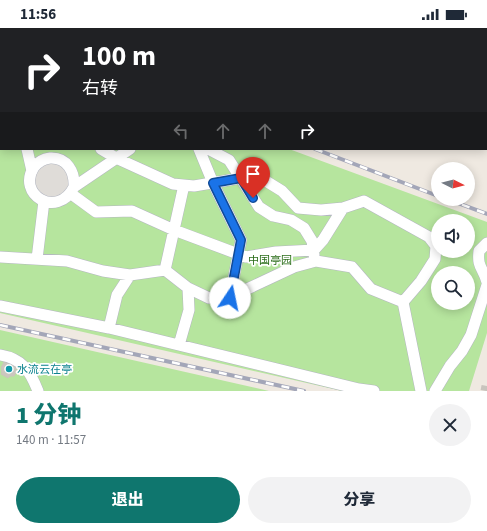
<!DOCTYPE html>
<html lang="zh">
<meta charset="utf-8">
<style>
body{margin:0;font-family:"Source Sans 3","Noto Sans SC",sans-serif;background:#f2f2f3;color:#1f2937;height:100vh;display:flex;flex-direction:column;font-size:15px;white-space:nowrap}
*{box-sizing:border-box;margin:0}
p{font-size:13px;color:#747a83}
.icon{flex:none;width:22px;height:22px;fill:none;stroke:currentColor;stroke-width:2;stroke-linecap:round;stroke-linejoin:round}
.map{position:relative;height:363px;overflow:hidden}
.side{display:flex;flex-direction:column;background:#fff;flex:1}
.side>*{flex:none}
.hud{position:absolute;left:0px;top:0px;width:487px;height:122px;box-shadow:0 2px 10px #0003;background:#202124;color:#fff;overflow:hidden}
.needle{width:26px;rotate:96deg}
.controls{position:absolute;left:431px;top:134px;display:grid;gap:8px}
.controls a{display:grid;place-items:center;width:44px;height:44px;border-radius:50%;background:#fff;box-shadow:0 2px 10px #0003;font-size:20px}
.pin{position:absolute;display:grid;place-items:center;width:34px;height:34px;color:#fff;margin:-41px -17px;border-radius:50% 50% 50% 0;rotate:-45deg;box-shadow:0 0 4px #0007}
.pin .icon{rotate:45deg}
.me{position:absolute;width:44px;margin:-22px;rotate:11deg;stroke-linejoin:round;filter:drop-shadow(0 0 3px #0008)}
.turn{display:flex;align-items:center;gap:14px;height:84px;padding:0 16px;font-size:18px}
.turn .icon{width:52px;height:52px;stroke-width:2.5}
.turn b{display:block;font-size:28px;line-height:34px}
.lanes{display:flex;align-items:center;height:38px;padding:0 16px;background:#0003;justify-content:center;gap:20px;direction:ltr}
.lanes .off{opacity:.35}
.round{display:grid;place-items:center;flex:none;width:42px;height:42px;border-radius:21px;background:#f2f2f3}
.overview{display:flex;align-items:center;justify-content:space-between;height:68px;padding:0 16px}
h1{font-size:24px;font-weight:800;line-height:30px;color:#0f766e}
.primary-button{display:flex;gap:8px;margin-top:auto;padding:8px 16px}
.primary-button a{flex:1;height:46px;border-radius:24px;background:#0f766e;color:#fff;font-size:16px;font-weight:800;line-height:46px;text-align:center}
.primary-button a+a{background:#f2f2f3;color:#1f2937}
.status{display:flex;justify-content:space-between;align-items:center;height:28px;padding:0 20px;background:#fff;direction:ltr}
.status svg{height:11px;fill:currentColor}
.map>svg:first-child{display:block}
.green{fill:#b6e59e;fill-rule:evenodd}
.plaza{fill:#dfdcd8}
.building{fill:#cbc7bf;stroke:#cbc5ba}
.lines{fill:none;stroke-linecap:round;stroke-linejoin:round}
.minor-tunnel{stroke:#c8c4bd;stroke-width:11;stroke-dasharray:11 5.5;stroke-linecap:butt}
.minor-casing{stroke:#b4b7c1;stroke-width:12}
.minor{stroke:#fff;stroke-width:11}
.rail-casing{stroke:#a3a6b8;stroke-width:4}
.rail{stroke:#fff;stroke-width:2.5;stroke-dasharray:8;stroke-linecap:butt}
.route-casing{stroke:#114b97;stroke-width:10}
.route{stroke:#1a73e8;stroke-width:7}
.culture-dot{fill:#0f9aa8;stroke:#fff;stroke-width:1.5}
.labels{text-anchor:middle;stroke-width:3.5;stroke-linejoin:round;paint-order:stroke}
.park-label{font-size:11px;fill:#2c6e1b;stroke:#fff}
.culture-label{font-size:11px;fill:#0d838f;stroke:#fff;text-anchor:start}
</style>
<div class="status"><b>11:56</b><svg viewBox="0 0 49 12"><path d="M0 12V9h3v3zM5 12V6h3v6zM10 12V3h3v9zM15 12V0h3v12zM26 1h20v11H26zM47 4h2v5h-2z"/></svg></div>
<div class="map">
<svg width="487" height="363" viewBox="0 0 487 363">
<rect width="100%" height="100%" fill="#efe9e1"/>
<!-- green -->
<path class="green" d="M0 0 41 1H1V121H289L487 194V305L469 363H342L0 285ZM438 193H468V223H438ZM438 245H468V275H438Z
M0 302 269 363H0Z"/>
<!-- plaza -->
<path class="plaza" d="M48 130 73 144 65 171 38 170 32 143Z"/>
<!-- building -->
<path class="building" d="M9 332 17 336 16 342 17 343 14 348H10L8 350 1 346 2 344 1 343 2 341 1 340 4 334 8 335Z"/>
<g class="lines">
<!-- minor-tunnel -->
<path class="minor-tunnel" d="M486 363 487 358"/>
<!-- minor casing -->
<g class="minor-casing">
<path id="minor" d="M0 13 1 17
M0 27H1
M0 101 1 102
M27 121 32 143
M101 121 116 130 173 156 194 158 241 150H261L282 163 298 180 321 182 343 180 364 173 429 209 436 218 435 231 421 253 403 274
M199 121 213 155 241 212 230 269
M208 121 229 132 259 179 273 188 291 192 304 200 312 213 314 227
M74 159C75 144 67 129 50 130 43 131 38 134 34 139 16 166 57 192 74 159L130 121
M70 165 96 184 132 183 174 202 246 229 276 224 314 222 323 212 343 180
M487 215 479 223C477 240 483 239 487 254
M0 229 67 233 103 243 130 247 165 242 188 260 209 270 230 269 294 239 316 233 352 239 371 261 403 274 421 363
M37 231 44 173
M165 242 184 157
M0 278 109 300 359 361 374 363
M109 300 117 267 130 247
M179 317 189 282 188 260
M0 327C23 331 30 343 38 363
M435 363 450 338 462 323 471 307 487 257"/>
</g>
<!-- minor -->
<use href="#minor" class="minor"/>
<!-- rail casing -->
<g class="rail-casing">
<path id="rail" d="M55 0 56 1
M315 121 438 168
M447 171 487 186
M0 297 304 363"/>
</g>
<!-- rail -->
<use href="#rail" class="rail"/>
</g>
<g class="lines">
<!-- route casing -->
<g class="route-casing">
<path id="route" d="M230 270 241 212 213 155 241 150 253 170"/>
</g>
<!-- route -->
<use href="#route" class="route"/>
</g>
<!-- markers -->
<circle class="culture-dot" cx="9" cy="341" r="4"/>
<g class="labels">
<!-- park labels -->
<g class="park-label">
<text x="270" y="236">中国亭园</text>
</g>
<!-- culture labels -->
<g class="culture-label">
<text x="17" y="345">水流云在亭</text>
</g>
</g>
</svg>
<div class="controls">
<a><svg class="needle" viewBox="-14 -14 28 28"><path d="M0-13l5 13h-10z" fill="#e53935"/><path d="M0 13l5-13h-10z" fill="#747a83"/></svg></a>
<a><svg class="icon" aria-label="sound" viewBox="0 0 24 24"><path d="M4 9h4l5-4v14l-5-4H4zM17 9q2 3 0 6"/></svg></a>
<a><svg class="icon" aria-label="search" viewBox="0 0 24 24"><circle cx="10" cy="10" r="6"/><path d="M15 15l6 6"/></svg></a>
</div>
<div class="pin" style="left:253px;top:170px;background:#d93025"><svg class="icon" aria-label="arrive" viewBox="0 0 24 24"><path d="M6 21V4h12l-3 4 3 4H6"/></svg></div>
<svg class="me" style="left:230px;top:270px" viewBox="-20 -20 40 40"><circle r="19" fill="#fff"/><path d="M0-13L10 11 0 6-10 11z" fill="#1a73e8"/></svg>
<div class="hud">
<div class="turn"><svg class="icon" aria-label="right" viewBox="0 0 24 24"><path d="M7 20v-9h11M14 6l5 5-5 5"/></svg><div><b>100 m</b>右转</div></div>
<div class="lanes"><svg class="icon off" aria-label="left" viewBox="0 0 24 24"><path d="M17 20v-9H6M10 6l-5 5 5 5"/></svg><svg class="icon off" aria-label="ahead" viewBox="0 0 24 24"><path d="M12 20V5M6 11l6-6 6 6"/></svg><svg class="icon off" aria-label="ahead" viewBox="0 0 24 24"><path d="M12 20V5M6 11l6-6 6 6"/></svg><svg class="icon" aria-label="right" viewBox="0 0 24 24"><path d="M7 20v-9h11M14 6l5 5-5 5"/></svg></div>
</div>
</div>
<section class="side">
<div class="overview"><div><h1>1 分钟</h1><p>140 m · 11:57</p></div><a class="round"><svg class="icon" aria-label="close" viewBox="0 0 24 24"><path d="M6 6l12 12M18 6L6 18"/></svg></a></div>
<div class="primary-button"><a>退出</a><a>分享</a></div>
</section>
